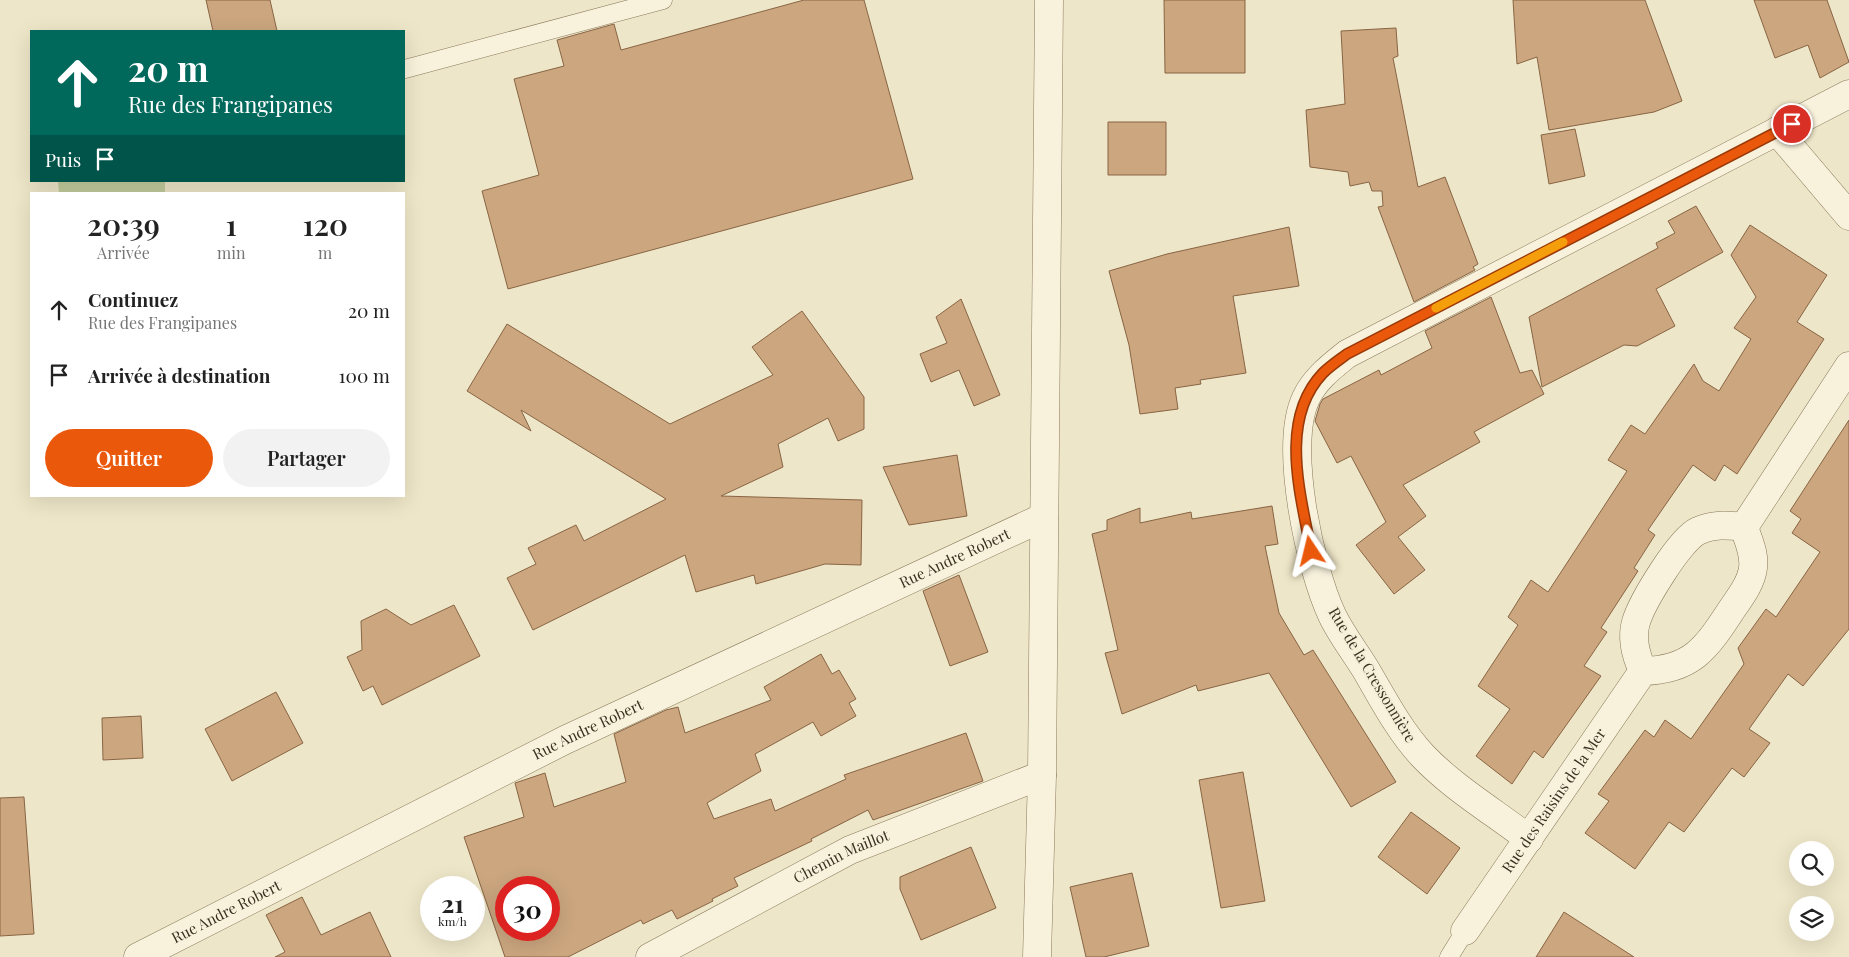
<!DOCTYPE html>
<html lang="fr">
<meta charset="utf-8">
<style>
body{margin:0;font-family:"Playfair Display",serif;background:#f2f2f2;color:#222;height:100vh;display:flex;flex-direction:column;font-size:19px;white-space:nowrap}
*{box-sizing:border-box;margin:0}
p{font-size:16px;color:#767676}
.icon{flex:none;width:28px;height:28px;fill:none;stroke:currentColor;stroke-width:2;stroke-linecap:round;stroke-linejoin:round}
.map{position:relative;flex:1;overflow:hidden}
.drawer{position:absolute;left:30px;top:192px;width:375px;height:305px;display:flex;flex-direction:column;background:#fff;border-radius:0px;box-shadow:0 5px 20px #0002}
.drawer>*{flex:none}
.hud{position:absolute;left:30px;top:30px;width:375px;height:152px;border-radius:0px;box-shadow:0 5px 20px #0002;background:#00695c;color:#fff;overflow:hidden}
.fabs{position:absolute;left:1789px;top:841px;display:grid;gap:10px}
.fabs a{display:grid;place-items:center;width:45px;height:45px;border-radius:50%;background:#fff;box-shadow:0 5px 20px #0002;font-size:25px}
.speed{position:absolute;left:420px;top:876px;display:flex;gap:10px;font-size:25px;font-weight:700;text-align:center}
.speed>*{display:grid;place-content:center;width:65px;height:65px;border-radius:50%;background:#fff;box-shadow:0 5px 20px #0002;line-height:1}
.speed small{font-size:12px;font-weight:400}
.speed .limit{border:8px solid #d22;background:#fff;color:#111}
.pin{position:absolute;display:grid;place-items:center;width:42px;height:42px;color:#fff;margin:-21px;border:2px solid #fff;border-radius:50%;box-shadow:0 1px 5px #0007}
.me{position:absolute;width:55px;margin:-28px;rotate:350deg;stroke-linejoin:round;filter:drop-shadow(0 0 4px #0008)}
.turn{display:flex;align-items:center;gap:18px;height:105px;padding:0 15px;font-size:22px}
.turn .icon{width:65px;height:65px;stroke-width:2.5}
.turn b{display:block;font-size:35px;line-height:42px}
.then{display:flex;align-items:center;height:48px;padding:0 15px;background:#0003;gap:10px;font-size:19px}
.eta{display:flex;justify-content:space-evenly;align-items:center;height:85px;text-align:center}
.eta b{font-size:30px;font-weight:600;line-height:35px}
.button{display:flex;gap:10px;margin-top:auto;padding:10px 15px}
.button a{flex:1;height:58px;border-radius:30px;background:#ea580c;color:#fff;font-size:20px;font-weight:600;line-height:58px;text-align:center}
.button a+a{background:#f2f2f2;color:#222}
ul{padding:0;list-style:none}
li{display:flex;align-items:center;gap:15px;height:65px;padding:0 15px}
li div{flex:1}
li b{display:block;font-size:19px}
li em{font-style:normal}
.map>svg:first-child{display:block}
.green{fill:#c2cc9c}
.building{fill:#cba67f;stroke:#886544;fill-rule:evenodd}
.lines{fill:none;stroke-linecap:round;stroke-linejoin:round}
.lane-casing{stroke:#8a795d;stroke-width:19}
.street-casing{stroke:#8a795d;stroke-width:29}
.lane{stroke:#f8f2dc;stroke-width:18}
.street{stroke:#f8f2dc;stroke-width:28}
.route-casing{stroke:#983908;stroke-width:12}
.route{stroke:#ea580c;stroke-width:9}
.slow{stroke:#f59e0b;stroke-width:9}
.labels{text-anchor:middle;stroke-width:4.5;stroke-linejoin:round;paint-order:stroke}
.street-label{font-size:15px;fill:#3a3021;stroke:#f5efd8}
</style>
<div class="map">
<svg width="1849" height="957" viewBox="0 0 1849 957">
<rect width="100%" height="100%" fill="#eee6c8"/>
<!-- green -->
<path class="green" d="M58 181H165V194H59Z"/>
<!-- building -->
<path class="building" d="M206 0H270L277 31H213Z
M804 0H864L913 179 508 289 482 191 539 175 514 79 564 66 557 40 614 24 621 50Z
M1164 0H1245V73H1165Z
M1513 0H1645L1682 101 1654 112 1549 130 1537 57 1517 64Z
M1754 0H1827L1849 62 1820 78 1808 45 1775 58Z
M1396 28 1398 56 1393 58 1418 187 1445 177 1478 264 1473 267 1475 270 1414 302 1378 207 1383 206 1382 191H1372L1369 182 1350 186 1348 172 1310 167 1306 110 1345 104 1341 31Z
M1108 122H1166V175H1108Z
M1575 129 1585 176 1549 184 1541 135Z
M1696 206 1723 252 1656 289 1675 326 1637 346 1624 345 1542 387 1529 317 1658 248 1656 243 1675 233 1668 221Z
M1750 225 1827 275 1797 322 1824 339 1737 474 1724 465 1715 481 1693 465 1648 530 1655 535 1634 568 1638 571 1601 628 1607 632 1584 666 1601 676 1543 758 1534 751 1512 784 1476 756 1510 709 1478 686 1518 625 1508 617 1531 580 1548 592 1627 471 1608 460 1631 425 1645 434 1694 364 1703 381 1719 391 1751 339 1734 328 1756 297 1731 255Z
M1289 227 1299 286 1233 296 1246 373 1200 380 1201 384 1175 388 1178 409 1140 414 1129 345 1109 271 1167 254Z
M1491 297 1520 373 1532 370 1544 394 1474 432 1480 442 1403 485 1426 516 1398 537 1425 570 1394 594 1356 545 1386 522 1351 456 1337 463 1315 421 1320 404 1323 399 1379 370 1381 375 1432 348 1425 331Z
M961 299 1000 395 974 406 959 370 931 382 920 354 947 343 936 317Z
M802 311 864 397V429L838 441 828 418 778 444 783 467 721 496 862 500 861 565 825 564 756 584 754 575 696 592 685 555 533 630 507 578 536 564 528 548 576 525 584 541 666 499 521 410 531 431 467 391 507 324 670 424 773 375 752 347Z
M1849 420V629L1803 686 1788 674 1749 729 1770 743 1744 777 1732 768 1684 832 1669 822 1635 869 1585 833 1609 801 1598 794 1645 730 1654 737 1665 720 1691 739 1744 664 1738 648 1766 609 1776 617 1820 552 1792 533 1801 519 1790 511Z
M957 455 967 516 909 525 883 467Z
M1272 506 1278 544 1265 546 1279 613 1304 655 1313 650 1396 782 1351 807 1269 673 1198 691 1196 685 1122 714 1105 653 1118 650 1092 534 1107 530V520L1140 508V523L1191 512 1192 519Z
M959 575 988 652 950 666 923 591Z
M454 605 480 656 382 705 373 686 363 691 347 657 362 650 361 621 386 609 411 625Z
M821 654 832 674 839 670 856 699 849 703 856 716 821 736 813 722 755 754 761 771 707 803 714 819 771 799 775 811 846 779 844 775 966 733 983 781 873 820 868 810 811 839 812 841 734 878 738 886 712 899 713 901 677 919 672 910 643 924 641 920 568 957H505L464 837 524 817 515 783 545 773 554 807 626 782 614 734 666 710 678 707 685 733 771 700 764 687ZM506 888H549V930H506Z
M276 692 303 743 232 781 205 729Z
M141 716 143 758 103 760 102 718Z
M1243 772 1265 901 1221 908 1199 780Z
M24 797 34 934 0 936V798Z
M1411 812 1460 848 1427 894 1378 857Z
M971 847 996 908 921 940 900 889V877Z
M1132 873 1149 946 1104 957H1086L1070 887Z
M302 897 321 935 370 912 391 957H275L285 952 266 915Z
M1564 912 1634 957H1536Z"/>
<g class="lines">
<!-- lane casing -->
<g class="lane-casing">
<path id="lane" d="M405 69 663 0
M1449 957 1465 931"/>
</g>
<!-- street casing -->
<g class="street-casing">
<g id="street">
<path d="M1777 131 1849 216"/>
<path d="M1643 671C1636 656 1631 639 1636 622 1642 602 1680 539 1698 531 1713 524 1727 525 1744 527"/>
<path d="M1529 839C1494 812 1452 787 1422 755 1399 730 1383 699 1366 670 1355 652 1341 634 1332 615 1310 568 1283 446 1306 398 1315 379 1331 367 1347 354L1849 94"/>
<path id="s1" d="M1465 931 1643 671C1693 670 1707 647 1732 609 1741 596 1751 583 1753 568 1755 553 1748 540 1744 527L1849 366"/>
<path id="s2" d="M138 957 565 740 1044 517"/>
<path id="s3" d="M650 957 850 850 1042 775"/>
<path d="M1037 957 1042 775 1049 0"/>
</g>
</g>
<!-- lane -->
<use href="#lane" class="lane"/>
<!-- street -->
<use href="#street" class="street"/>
</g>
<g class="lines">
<!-- route casing -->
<g class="route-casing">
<path id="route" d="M1311 551C1301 495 1278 420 1323 373 1330 366 1339 360 1347 354L1792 124"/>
</g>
<!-- route -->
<use href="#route" class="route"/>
<!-- slow -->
<path class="slow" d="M1436 308 1563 242"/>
</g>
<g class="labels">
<!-- street labels -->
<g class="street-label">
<text dy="5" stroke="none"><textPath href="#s2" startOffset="909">Rue Andre Robert</textPath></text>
<text transform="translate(1372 675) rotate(59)" y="5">Rue de la Cressonnière</text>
<text dy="5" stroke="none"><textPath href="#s2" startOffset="504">Rue Andre Robert</textPath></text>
<text dy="5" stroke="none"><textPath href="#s1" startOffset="158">Rue des Raisins de la Mer</textPath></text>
<text dy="5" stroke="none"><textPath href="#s3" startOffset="216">Chemin Maillot</textPath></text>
<text dy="5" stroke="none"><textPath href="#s2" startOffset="99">Rue Andre Robert</textPath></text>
</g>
</g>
</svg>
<div class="fabs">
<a><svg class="icon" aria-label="search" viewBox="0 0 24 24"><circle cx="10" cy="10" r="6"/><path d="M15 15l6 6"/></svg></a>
<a><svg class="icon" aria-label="layers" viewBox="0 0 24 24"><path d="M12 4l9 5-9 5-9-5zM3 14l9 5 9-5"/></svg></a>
</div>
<div class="speed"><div>21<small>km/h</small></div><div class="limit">30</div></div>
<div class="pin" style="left:1792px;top:124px;background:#d93025"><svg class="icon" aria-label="arrive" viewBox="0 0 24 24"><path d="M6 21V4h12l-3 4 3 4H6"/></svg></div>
<svg class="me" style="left:1311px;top:551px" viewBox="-20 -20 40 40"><path d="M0-17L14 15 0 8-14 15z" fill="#ea580c" stroke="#fff" stroke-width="4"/></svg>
<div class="hud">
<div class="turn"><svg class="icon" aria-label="ahead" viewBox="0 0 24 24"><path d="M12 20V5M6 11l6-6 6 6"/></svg><div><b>20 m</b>Rue des Frangipanes</div></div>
<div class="then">Puis<svg class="icon" aria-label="arrive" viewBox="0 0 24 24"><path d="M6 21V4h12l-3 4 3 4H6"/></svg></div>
</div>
<section class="drawer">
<div class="eta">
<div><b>20:39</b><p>Arrivée</p></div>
<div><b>1</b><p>min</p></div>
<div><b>120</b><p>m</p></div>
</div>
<ul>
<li><svg class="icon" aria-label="ahead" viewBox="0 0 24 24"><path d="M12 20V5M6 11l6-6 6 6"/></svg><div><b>Continuez</b><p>Rue des Frangipanes</p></div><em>20 m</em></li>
<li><svg class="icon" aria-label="arrive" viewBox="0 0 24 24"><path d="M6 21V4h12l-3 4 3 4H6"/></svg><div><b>Arrivée à destination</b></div><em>100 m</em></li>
</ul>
<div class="button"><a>Quitter</a><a>Partager</a></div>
</section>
</div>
